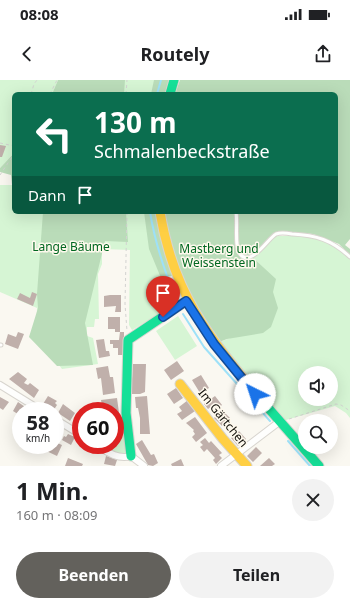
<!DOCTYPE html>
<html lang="de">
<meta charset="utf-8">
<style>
body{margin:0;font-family:"Noto Sans",sans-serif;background:#f2f2f2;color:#202124;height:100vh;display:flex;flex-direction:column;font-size:15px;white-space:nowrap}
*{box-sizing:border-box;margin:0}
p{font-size:13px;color:#757577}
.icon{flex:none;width:22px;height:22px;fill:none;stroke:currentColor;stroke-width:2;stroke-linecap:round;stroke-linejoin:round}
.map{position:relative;height:386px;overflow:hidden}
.drawer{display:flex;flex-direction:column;background:#fff;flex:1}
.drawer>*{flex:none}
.banner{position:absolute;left:12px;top:12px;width:326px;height:122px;border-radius:6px;box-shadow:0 4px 16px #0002;background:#0b6e4f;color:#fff;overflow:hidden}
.tools{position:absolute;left:298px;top:286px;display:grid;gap:8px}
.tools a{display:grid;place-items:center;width:40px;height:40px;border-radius:50%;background:#fff;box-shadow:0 4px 16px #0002;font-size:20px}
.speed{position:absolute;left:12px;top:322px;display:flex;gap:8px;font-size:20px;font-weight:700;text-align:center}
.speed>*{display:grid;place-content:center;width:52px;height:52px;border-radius:50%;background:#fff;box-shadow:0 4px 16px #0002;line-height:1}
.speed small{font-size:10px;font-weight:400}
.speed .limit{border:6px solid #d22;background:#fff;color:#111}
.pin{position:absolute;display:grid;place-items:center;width:34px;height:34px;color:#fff;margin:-41px -17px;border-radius:50% 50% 50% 0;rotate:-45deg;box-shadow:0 0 4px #0007}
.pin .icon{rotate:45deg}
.me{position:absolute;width:44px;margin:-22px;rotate:319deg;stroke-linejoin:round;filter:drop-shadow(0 0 3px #0008)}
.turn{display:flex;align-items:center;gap:14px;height:84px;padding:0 16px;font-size:18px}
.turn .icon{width:52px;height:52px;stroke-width:2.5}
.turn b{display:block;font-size:28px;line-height:34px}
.then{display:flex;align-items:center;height:38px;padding:0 16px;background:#0003;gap:8px;font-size:15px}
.round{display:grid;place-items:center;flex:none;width:42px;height:42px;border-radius:21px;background:#f2f2f2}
.headline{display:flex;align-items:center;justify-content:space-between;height:68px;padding:0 16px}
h1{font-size:24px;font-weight:700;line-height:30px}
.action{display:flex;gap:8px;margin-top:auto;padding:8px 16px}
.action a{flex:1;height:46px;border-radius:24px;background:#63615c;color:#fff;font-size:16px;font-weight:700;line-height:46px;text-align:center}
.action a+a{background:#f2f2f2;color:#202124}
.status{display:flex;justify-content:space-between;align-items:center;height:28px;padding:0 20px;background:#fff;direction:ltr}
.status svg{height:11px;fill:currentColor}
header{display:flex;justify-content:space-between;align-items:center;height:52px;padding:0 16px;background:#fff;font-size:18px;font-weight:700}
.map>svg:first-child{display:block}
.green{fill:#d6f5d4;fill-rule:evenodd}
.forest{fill:#badcb9}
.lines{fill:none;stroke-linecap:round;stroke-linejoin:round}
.stream{stroke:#9ee1f8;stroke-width:2}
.building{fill:#c0b0ab}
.lane-casing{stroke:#d8d5cf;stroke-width:5}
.street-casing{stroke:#d8d5cf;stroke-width:8}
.fast-casing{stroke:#d8d5cf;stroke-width:11}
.slow-casing{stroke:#d8d5cf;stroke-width:11}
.path{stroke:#d3d3d1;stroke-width:1;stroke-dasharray:3 3;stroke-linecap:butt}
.lane{stroke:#fefefd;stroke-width:3}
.street{stroke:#fefefd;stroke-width:6}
.fast{stroke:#16e098;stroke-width:9}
.slow{stroke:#ffcf43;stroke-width:9}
.route-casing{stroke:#114b97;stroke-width:10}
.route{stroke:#1a73e8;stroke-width:7}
.labels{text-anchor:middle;stroke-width:3;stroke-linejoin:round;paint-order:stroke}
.park-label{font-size:12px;fill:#006720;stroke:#fef9ed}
.street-label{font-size:12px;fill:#12100b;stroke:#fef9ed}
</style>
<div class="status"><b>08:08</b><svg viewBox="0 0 49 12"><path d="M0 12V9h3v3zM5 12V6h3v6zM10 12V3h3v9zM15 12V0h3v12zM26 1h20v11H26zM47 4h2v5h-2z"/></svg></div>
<header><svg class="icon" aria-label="back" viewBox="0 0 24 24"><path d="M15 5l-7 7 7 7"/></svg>Routely<svg class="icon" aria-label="share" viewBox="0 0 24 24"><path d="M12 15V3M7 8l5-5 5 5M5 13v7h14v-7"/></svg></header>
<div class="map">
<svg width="350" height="386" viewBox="0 0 350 386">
<rect width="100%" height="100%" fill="#faf8f1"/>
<!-- green -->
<path class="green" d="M0 0H58L52 14H14V73L0 88Z
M64 0H169L166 14H54Z
M350 0V144L284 143 261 166 263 168 276 156C309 156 323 153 350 178V338L346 333 335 326 279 342 214 264 233 257 176 132H336V14ZM305 293H331V319H305Z
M0 105H14V132H153L165 190 178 220 177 223 132 250 129 245 130 170 102 169V184L98 194 99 239H95L94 247H87V256L93 258 98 284 62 289 36 255 37 228 0 212Z
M178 236 197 266 175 280 156 251Z
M115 340 123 342 126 373 119 375 100 365H115Z"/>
<!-- forest -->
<path class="forest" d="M58 0H125L124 14H52Z
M154 0H170L166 14H151Z
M180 0H350V159L345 165 350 169V175L339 164 313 154 283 152 276 153 250 175 276 199 273 212 278 228 271 247 263 253 227 259 214 264 176 195 161 198 149 169 144 132H160L161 140 168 132H336V14H175Z
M14 73V105H12L11 95 0 92V88Z
M43 132H126L128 162 105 161 85 243 93 285 57 286 29 257 38 228 37 214Z"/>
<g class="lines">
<!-- stream -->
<path class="stream" d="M157 14 161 0
M150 132C155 163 164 190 176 219
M183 234 204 267 270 341
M288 361 310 386"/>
</g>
<!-- building -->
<path class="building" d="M0 65 6 66 2 77H0Z
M32 212 37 214 33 226 17 219 20 213 30 218Z
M110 215H121V232H115L116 226 104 227V216Z
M108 237H120V252H124V275H118V268H113V264H110V260H119L120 252H115V249H108Z
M18 252 24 254 18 269 5 264 8 254 16 257Z
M104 259 106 271H109L110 276 99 278 96 260Z
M177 281 184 291 171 300 164 290Z
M133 284H146L145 312 140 314H131Z
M108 286 110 297H113L115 313 103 315 101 298 98 299 96 288Z
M18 292 27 299 24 303 28 305 30 303 39 310 34 318 9 299Z
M201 295 209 308 200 313 192 300Z
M176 308 183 318 174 324 167 314Z
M48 316 57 321 55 323 57 325 53 331 43 324Z
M147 316 150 354H140V338L138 328H136L135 317Z
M215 316 222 325 217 329 214 325 208 329 204 324Z
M0 317 9 322 3 330 0 328Z
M117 318 119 333 103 331 101 320Z
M188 320 195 331 182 340 177 334 182 331 179 327Z
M18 322 28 329 27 331H21V336L13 331Z
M63 324 75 333 70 341 58 333Z
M222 330 230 338 222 346 214 338Z
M195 337 207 353 196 362 192 357 195 354 193 351 194 350 186 343Z
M239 351 246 359 238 366 231 358Z
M68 354 75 357 71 365 62 360 64 356 66 357Z
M205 358 209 363 211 361 222 373 219 375 222 378 216 384 213 380 215 378 207 369 204 372 200 367 203 365 200 362Z
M142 360 151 375 154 374 158 383 153 386 148 385 136 364Z
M55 362 62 365 57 376 40 368 42 365H55Z
M256 367 262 373 253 382 247 376Z
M106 376 117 380 115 386 104 384Z
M68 378 83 384 82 386H65Z
M269 378 275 384 272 386H260Z
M181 379 184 386H172L171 384Z"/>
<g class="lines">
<!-- lane casing -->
<g class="lane-casing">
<path id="lane" d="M236 132C238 143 234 167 240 174 251 188 268 158 276 154 281 152 287 153 292 154 316 155 332 160 350 177
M0 265H1"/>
</g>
<!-- street casing -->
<g class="street-casing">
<path id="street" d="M0 305 42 331
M55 339 81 355
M96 365C107 372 118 380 131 376L144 386
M221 386 279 342"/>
</g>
<!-- fast casing -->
<g class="fast-casing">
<path id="fast" d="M170 14 174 0
M263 322 319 386
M131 376 126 333 128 260 186 221"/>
</g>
<!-- slow casing -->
<g class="slow-casing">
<path id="slow" d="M160 132C174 217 210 258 263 322
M180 304 223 359 247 386"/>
</g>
<!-- path -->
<path class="path" d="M31 14 34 4 37 0
M50 14 57 0
M126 14 127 0
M0 63 14 66
M0 95 14 74
M127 132 125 224 127 251
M289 339 336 324 341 325 350 331
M114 368 117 363 115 357"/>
<!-- lane -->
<use href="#lane" class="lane"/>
<!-- street -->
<use href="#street" class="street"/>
<!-- fast -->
<use href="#fast" class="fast"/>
<!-- slow -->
<use href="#slow" class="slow"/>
</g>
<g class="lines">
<!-- route casing -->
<g class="route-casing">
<path id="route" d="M163 237 186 221 214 264 255 314"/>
</g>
<!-- route -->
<use href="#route" class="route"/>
</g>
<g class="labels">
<!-- park labels -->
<g class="park-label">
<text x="71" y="171">Lange Bäume</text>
<text x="219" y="173">Mastberg und<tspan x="219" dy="14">Weissenstein</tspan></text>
</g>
<!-- street labels -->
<g class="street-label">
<text transform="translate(223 338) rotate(51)" y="4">Im Gärtchen</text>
</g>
</g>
</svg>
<div class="tools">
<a><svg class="icon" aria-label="sound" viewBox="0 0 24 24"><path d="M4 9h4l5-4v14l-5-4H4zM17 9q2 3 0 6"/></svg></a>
<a><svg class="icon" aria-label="search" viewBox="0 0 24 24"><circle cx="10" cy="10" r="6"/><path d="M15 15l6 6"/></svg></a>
</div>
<div class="speed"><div>58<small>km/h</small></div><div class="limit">60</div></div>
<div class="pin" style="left:163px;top:237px;background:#d93025"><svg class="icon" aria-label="arrive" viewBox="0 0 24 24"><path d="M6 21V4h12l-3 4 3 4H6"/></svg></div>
<svg class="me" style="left:255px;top:314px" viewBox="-20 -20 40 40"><circle r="19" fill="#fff"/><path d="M0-13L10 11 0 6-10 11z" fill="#1a73e8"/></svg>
<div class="banner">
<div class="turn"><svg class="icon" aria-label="left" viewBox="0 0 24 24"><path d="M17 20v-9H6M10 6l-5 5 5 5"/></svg><div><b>130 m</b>Schmalenbeckstraße</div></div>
<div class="then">Dann<svg class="icon" aria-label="arrive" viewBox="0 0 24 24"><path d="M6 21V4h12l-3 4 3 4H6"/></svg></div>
</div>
</div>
<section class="drawer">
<div class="headline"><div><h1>1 Min.</h1><p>160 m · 08:09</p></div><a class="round"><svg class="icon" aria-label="close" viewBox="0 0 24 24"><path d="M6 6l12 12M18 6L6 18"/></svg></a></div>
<div class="action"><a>Beenden</a><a>Teilen</a></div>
</section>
